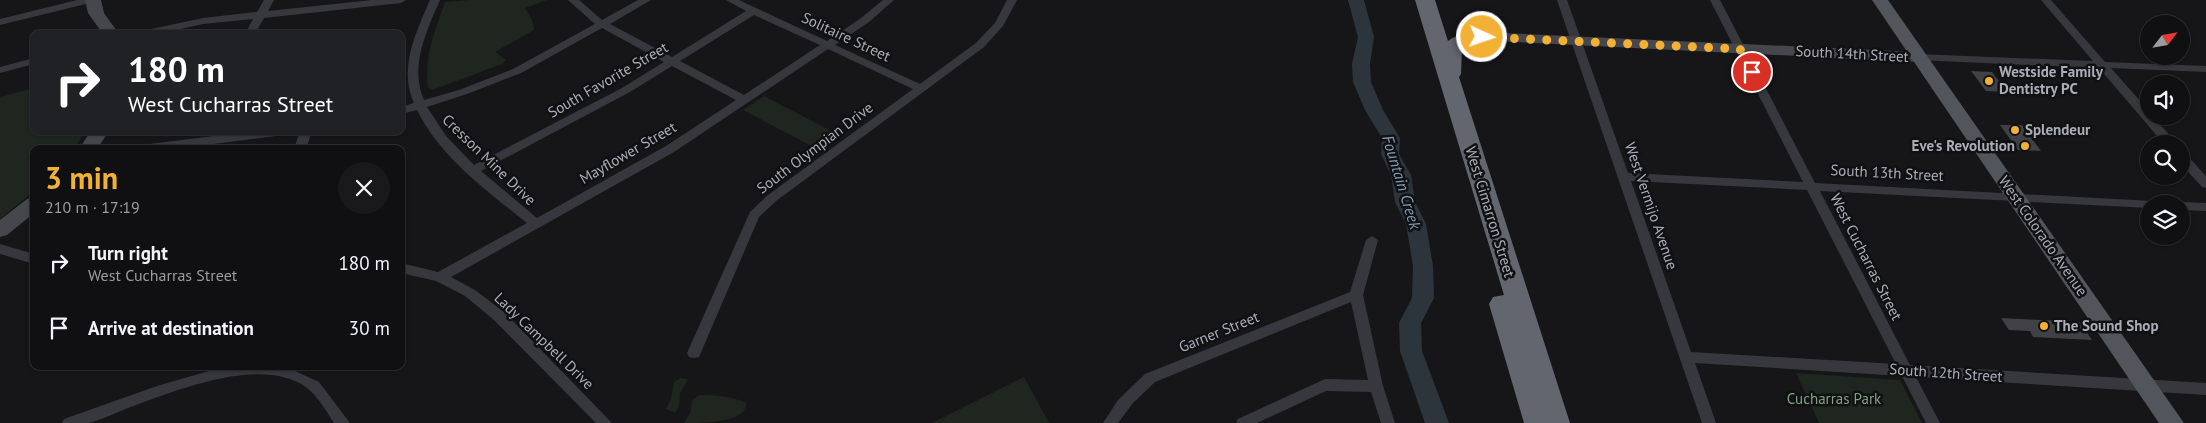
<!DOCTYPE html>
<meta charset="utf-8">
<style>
body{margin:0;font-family:"PT Sans",sans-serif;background:#19191b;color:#f1f3f6;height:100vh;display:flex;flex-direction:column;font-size:19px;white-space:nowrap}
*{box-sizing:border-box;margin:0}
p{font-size:16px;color:#9c9d9f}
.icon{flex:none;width:28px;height:28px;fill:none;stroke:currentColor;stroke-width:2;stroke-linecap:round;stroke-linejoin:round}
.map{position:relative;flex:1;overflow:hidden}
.side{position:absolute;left:30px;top:145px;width:375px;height:225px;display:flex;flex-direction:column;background:#101012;border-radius:10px;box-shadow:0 1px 4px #0004,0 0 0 1px #303032}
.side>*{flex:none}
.guide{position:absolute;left:30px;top:30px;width:375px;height:105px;border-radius:10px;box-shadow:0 1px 4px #0004,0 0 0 1px #303032;background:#202124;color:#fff;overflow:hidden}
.needle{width:32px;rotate:59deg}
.tools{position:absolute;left:2140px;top:15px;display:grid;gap:10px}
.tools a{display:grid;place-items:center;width:50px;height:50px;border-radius:50%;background:#101012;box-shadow:0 1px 4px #0004,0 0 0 1px #303032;font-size:25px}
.pin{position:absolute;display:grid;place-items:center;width:42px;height:42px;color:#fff;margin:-21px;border:2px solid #fff;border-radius:50%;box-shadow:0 1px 5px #0007}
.me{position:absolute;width:55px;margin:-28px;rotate:93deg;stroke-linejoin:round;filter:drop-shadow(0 0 4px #0008)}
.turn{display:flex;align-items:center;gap:18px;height:105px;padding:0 15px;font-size:22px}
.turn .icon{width:65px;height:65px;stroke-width:2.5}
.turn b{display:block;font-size:35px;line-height:42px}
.round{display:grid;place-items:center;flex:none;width:52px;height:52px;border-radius:26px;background:#19191b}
.summary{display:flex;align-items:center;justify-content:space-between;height:85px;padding:0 15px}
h1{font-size:30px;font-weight:700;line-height:38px;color:#f2b134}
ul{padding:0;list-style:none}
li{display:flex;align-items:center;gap:15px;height:65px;padding:0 15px}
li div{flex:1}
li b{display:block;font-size:19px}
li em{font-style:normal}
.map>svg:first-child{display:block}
.green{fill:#1e261f}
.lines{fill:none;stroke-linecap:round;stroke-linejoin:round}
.river{fill:#2c353c;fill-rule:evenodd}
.building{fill:#404145}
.street{fill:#37383d;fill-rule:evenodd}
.secondary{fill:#45474d;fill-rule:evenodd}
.primary{fill:#53555c;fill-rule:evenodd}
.highway{fill:#63666e;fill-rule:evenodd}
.route{stroke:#f2b134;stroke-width:9;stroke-dasharray:0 16.2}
.poi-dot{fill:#f2b134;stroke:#111113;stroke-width:2}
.labels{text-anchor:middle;stroke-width:5;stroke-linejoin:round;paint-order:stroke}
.street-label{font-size:15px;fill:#a8adb8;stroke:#111113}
.poi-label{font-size:15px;font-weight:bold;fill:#a8adb8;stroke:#111113;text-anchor:start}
.park-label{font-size:15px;fill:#7fa381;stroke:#111113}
.water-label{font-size:16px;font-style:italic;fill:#7f9bb3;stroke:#111113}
</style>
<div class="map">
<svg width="2206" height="423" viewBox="0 0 2206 423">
<rect width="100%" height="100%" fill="#161618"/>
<!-- green -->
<path class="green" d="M469 0H547L525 8 533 22 534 30 495 52 506 60 502 64 432 90 428 87C424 56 435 31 445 2Z
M34 88V131H86L73 149H34V191L0 219V97Z
M764 96 841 136 821 151 743 110Z
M1796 373 1900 380 1922 423H1819Z
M1024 377 1049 423H932Z
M680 378 688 379 680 393 679 406 675 413 666 409 671 399 674 382Z
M700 395C714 395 732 396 746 403 748 423 701 423 684 423L691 411 692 400Z"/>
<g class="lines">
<!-- river -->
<path class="river" d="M1348 0H1364L1374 37 1370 64 1371 82 1383 110 1400 138 1399 154 1411 175 1415 202 1426 224 1433 266 1434 298 1421 323 1422 351 1449 423H1425L1400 351 1399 323 1412 298 1413 266 1406 224 1395 202 1391 175 1381 154 1382 138 1365 110 1353 82 1352 64 1358 37Z"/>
</g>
<!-- building -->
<path class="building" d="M1971 71 1992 72 2007 92 1986 91Z
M2000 125H2022L2041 151 2018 150Z
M2001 318 2080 322 2092 340 2033 337 2030 331 2009 330Z"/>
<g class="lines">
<!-- street -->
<path class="street" d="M77 0H95L94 2 0 25V19Z
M264 0H274L268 11 372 0H406L401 3 264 18 255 34H245L253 19 203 24 158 34H137L142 31 203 18 257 12Z
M430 0H440C427 30 409 67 424 100L459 90 513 69 595 24 568 0H579L602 20 638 0H651L610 24 672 57 746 11 726 0H739L827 41 861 18 883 0H894L869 22 835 45 920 84 976 43 995 23 1007 0H1017L1003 26 984 47 776 201 759 217 699 357 694 358 689 357 687 353 750 212 768 195 913 89 828 49 674 152 451 277 475 290 504 312 612 423H596L494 320 465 296 436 281 401 273V263L438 272 527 223C487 191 440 157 417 110L401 114V107L414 103C398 69 416 32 430 0ZM754 15 820 45 744 95 680 61ZM602 28 664 62 622 88 474 165 446 136 427 107 467 94 521 73ZM672 66 736 100 666 146 537 218 481 171 630 92Z
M1557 0H1567L1628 173 1803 182 1710 0H1720L1815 183 2153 201 2155 204H2149V208L1820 191 1910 365 2206 383V395L1916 377 1940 423H1926L1902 376 1695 363 1716 423H1702ZM1631 181 1807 190 1896 364 1691 352Z
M2041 0H2051L2105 62 2206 66V72L2111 68 2149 111V116H2153L2177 144H2164L2099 68 1917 60 1912 57 1917 54 2093 61Z
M34 58V64L0 73V67Z
M253 131H290L284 135 174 149H136L142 145Z
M300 131H312L306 149H294Z
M2181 152 2185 153 2206 176V188L2202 187 2181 164Z
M2181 202 2206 203V211L2181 210V204H2176Z
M1372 236 1378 240 1363 295 1383 386 1395 423H1381L1371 392 1326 391 1257 423H1236L1238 419 1325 379 1368 380 1351 302 1155 382 1133 403 1118 423H1103L1118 400 1145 374 1350 292 1366 240Z
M0 244 34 254V264L0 254Z
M284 366 319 382 350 423H334C326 411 318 396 306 387 260 355 175 391 128 408 115 413 102 420 88 423 80 423 70 423 62 423L64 419 157 386 223 367Z"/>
<!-- secondary -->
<path class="secondary" d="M85 0H101L104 13 119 34H103L88 13Z
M1482 32 1917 52 1925 57 1917 62 1476 40 1474 37Z
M91 131H109L97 149H79Z
M34 197V213L7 235 0 237V220L27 199Z"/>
<!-- primary -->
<path class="primary" d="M1872 0H1888L2184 423H2159Z"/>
<!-- highway -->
<path class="highway" d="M1415 0H1435L1448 41C1459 33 1476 30 1489 33L1492 37 1489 41 1471 45 1462 50 1461 74 1459 77 1570 423H1524L1489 304 1493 297 1504 295Z"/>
</g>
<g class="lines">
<!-- route -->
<path class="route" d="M1482 37 1740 49 1752 72"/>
</g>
<!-- markers -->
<g class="poi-dot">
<circle cx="1989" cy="81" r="5"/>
<circle cx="2015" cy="130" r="5"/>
<circle cx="2025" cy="146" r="5"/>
<circle cx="2044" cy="326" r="5"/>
</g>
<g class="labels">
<!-- street labels -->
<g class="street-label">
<text transform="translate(846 37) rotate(25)" y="5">Solitaire Street</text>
<text transform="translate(1852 54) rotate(3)" y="5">South 14th Street</text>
<text transform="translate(608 80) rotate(-30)" y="5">South Favorite Street</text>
<text transform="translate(815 148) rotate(-37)" y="5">South Olympian Drive</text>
<text transform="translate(628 153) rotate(-30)" y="5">Mayflower Street</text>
<text transform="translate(489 160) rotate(44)" y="5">Cresson Mine Drive</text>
<text transform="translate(1887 173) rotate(3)" y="5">South 13th Street</text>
<text transform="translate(1651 206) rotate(71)" y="5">West Vermijo Avenue</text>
<text transform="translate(1490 212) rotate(73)" y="5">West Cimarron Street</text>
<text transform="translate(2043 236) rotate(55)" y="5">West Colorado Avenue</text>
<text transform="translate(1866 257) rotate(63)" y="5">West Cucharras Street</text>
<text transform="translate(1219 332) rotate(-22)" y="5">Garner Street</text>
<text transform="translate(544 341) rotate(44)" y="5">Lady Campbell Drive</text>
<text transform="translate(1946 373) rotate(4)" y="5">South 12th Street</text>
</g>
<!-- poi labels -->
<g class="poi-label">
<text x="1999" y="77">Westside Family<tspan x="1999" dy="17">Dentistry PC</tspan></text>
<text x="2025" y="135">Splendeur</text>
<text x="2015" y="151" text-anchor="end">Eve's Revolution</text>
<text x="2054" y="331">The Sound Shop</text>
</g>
<!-- park labels -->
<g class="park-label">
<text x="1834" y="404">Cucharras Park</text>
</g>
<!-- water labels -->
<g class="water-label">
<text transform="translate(1402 182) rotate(73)" y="6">Fountain Creek</text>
</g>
</g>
</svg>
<div class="tools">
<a><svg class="needle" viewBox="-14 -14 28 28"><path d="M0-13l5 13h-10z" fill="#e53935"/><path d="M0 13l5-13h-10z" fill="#9c9d9f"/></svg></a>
<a><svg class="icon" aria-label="sound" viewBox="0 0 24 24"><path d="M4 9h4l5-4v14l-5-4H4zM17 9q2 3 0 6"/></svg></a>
<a><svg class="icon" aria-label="search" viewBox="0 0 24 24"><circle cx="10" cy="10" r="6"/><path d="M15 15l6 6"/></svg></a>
<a><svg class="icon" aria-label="layers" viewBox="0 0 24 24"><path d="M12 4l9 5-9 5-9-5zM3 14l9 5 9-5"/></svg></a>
</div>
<div class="pin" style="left:1752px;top:72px;background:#d93025"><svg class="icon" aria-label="arrive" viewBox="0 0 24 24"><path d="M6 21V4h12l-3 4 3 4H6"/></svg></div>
<svg class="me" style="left:1482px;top:37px" viewBox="-20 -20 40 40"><circle r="17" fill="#f2b134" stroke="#fff" stroke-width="3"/><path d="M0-11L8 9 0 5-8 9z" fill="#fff"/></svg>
<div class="guide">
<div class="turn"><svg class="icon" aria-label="right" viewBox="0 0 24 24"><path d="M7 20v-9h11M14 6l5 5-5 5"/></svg><div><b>180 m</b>West Cucharras Street</div></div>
</div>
<section class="side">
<div class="summary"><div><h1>3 min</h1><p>210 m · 17:19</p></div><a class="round"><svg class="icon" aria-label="close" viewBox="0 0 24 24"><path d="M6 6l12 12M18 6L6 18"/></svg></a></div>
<ul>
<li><svg class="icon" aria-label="right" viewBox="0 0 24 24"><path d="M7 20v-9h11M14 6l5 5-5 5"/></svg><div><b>Turn right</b><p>West Cucharras Street</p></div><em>180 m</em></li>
<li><svg class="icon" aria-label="arrive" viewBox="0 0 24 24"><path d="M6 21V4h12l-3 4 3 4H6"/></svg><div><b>Arrive at destination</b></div><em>30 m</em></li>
</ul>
</section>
</div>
